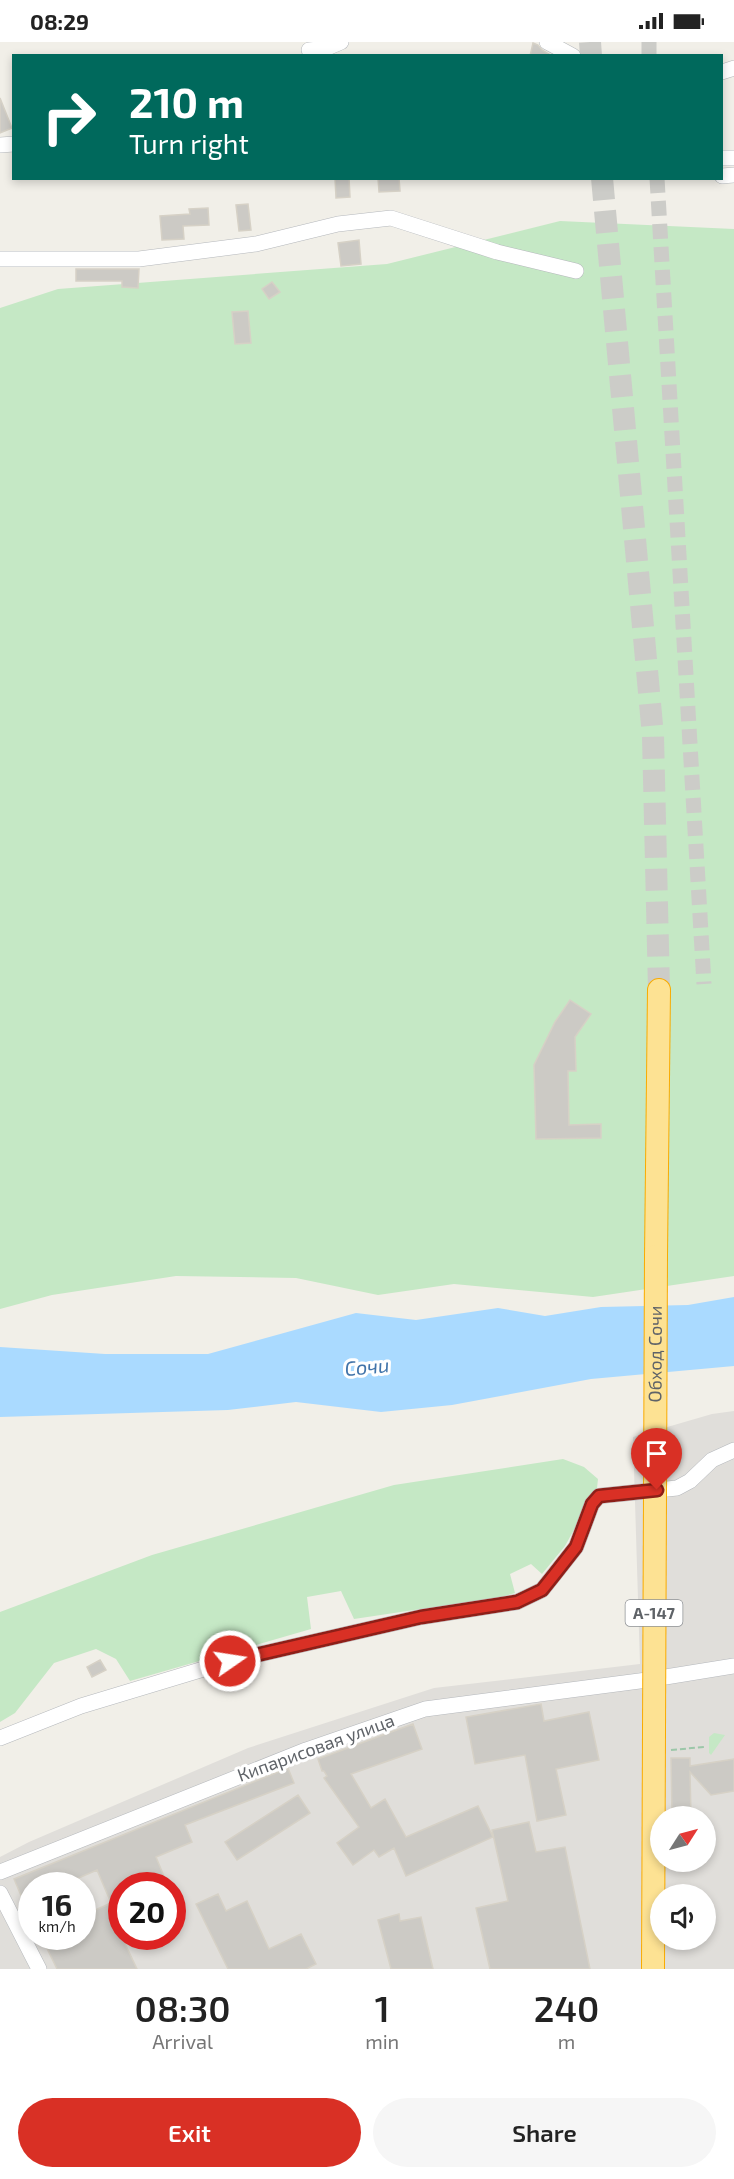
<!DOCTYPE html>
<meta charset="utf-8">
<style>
body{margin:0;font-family:"Exo 2",sans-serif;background:#f6f6f6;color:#222;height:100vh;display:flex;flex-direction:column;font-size:22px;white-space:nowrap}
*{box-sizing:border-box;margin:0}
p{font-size:20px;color:#767676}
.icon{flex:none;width:33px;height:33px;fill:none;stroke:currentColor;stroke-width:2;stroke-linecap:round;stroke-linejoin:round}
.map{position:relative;height:1927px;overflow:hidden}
.sheet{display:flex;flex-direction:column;background:#fff;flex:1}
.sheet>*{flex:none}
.top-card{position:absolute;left:12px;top:12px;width:711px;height:126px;border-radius:0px;box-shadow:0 3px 9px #0003;background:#00695c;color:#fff;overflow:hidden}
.needle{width:39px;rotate:54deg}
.buttons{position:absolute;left:650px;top:1764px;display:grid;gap:12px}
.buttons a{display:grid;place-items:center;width:66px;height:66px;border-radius:50%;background:#fff;box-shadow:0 3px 9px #0003;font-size:30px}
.speed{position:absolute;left:18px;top:1830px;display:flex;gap:12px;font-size:30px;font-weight:700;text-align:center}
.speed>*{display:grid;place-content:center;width:78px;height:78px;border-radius:50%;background:#fff;box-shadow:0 3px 9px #0003;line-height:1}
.speed small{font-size:15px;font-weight:400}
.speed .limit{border:9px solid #d22;background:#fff;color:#111}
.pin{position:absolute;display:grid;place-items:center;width:51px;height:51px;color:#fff;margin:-62px -26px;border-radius:50% 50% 50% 0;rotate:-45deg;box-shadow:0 0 6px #0007}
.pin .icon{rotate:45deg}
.me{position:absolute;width:66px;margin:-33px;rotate:77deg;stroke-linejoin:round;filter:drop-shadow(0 0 4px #0008)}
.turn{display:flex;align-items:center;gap:21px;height:126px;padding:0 18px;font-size:27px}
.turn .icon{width:78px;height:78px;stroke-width:2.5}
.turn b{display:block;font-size:42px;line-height:51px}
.eta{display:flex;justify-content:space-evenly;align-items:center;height:102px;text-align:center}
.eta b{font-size:36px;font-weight:600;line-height:42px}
.primary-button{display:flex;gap:12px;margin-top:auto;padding:12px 18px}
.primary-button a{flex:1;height:69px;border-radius:36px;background:#d93025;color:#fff;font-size:24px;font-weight:600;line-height:69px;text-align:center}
.primary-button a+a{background:#f6f6f6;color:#222}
.status{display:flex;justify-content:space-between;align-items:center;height:42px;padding:0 30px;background:#fff;direction:ltr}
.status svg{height:16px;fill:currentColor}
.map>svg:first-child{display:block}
.industrial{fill:#e0deda;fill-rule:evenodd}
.green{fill:#c5e8c5}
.water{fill:#aadaff}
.building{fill:#cccac5;stroke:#d6d1c6;stroke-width:1.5}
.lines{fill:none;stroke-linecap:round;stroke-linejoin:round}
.minor-tunnel{stroke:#ccccc8;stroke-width:15;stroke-dasharray:15 8;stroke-linecap:butt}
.highway-tunnel{stroke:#ccccc8;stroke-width:22;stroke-dasharray:22 11;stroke-linecap:butt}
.minor-casing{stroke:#b5b8bc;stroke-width:16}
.highway-casing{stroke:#f9ab00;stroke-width:24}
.path{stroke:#9cc7a9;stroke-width:2;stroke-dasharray:6 3;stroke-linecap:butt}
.minor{stroke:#fff;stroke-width:15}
.highway{stroke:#fde293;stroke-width:22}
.highway-bridge-casing{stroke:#f9ab00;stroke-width:24;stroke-linecap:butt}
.highway-bridge{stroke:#fde293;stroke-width:22}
.route-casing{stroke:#8d1f18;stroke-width:15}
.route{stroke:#d93025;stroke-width:10}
.labels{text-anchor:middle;stroke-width:6;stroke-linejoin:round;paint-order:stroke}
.shield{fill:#fff;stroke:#8f9295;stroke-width:1.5}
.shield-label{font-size:16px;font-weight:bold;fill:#5f6368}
.street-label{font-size:18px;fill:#5f6368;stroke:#fff}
.water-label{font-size:20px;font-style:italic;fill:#4174aa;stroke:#fff}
</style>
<div class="status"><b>08:29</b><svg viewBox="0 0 49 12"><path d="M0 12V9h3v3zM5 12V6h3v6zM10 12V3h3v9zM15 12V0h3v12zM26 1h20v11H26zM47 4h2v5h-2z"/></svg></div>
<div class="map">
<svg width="734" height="1927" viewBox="0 0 734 1927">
<rect width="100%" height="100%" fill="#f1efe8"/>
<!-- industrial -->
<path class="industrial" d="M734 1369V1927H0V1815L29 1800 248 1706 434 1646 640 1622 633 1395 712 1372ZM660 1774H705V1820H660ZM32 1844H82V1894H32ZM122 1844H172V1894H122ZM660 1852H705V1898H660Z"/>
<!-- green -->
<path class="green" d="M560 179 734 187V1234L593 1255 454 1242 378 1253 296 1236 176 1234 52 1253 0 1267V266L58 247 387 222Z
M563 1417 584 1425 598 1437 597 1446 565 1504 542 1532 531 1522 510 1532 515 1551 501 1555 354 1577 341 1549 307 1555 311 1587 130 1639 116 1617 96 1607 54 1621 15 1671 0 1680V1570L152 1513 394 1443Z
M714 1691 725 1693 711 1713 709 1711V1695Z"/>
<!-- water -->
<path class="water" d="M734 1255V1324L591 1337 452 1363 381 1370 296 1360 228 1368 0 1375V1305L105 1312H208L356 1271 416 1278 498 1266 545 1274 601 1265 688 1263Z"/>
<!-- building -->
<path class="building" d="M533 1 538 3 542 8 552 14H530Z
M0 56 12 86 0 91Z
M335 136H349L350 155 336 156Z
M378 136H399L400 149 379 150Z
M248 162 251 188 239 189 236 163Z
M208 166 209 183 183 184 184 197 162 198 160 174 190 172 189 167Z
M359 198 361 222 341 224 338 201Z
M76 227H139L138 246 122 245V239H76Z
M272 240 280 250 269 257 262 247Z
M248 269 251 301 235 302 232 270Z
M570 958 591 972 575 995 576 1029H568L569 1083 601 1082V1096L536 1097 534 1023 555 980Z
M100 1618 106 1628 92 1635 87 1625Z
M541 1662 544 1679 589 1670 599 1718 556 1727 566 1773 537 1779 525 1713 475 1722 466 1675Z
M413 1682 422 1707 351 1732 371 1766 385 1757 406 1795 478 1764 493 1795 406 1834 394 1806 379 1815 374 1808 353 1823 337 1801 359 1785 324 1736 327 1734 324 1729H322L318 1717Z
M671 1716H690V1724L734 1717V1749L711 1753 690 1730 691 1774H672Z
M288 1726 294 1741 185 1783 192 1800 156 1815 168 1844H122V1895L137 1927H57L41 1894H82V1874L111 1861 97 1828 60 1844H32L31 1877 14 1837Z
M298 1753 310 1771 237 1818 225 1800Z
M529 1780 536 1810 565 1805 590 1927H490L476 1866 508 1859 492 1788Z
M218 1852 226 1869 247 1859 269 1907 301 1892 316 1922 306 1927H228L196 1862Z
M399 1872 400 1879 421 1875 433 1927H391L378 1878Z"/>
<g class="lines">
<!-- minor-tunnel -->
<path class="minor-tunnel" d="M649 0V14
M657 136 704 942"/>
<!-- highway-tunnel -->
<path class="highway-tunnel" d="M590 0 591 14
M602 136 653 694 659 948"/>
<!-- minor casing -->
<g class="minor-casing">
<path id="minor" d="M547 0 573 14
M309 8 327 6 341 0
M722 30 734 26
M0 103 14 102
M722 116H734
M722 134 734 133
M0 217H139L256 202 338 182 391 176 497 210 576 229
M0 1696 81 1664 230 1619 421 1575 517 1560 542 1548 576 1505 592 1462 599 1454 677 1446 690 1439 712 1418 734 1408
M0 1830 306 1708 425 1667 647 1638 734 1624
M0 1851 39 1927"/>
</g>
<!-- highway casing -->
<g class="highway-casing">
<path id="highway" d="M656 1214 659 948"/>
</g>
<!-- path -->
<path class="path" d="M671 1708 704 1705"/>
<!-- minor -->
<use href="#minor" class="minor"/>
<!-- highway -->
<use href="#highway" class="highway"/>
<!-- highway-bridge casing -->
<g class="highway-bridge-casing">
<g id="highway-bridge">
<path id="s1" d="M653 1927 656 1214"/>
</g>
</g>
<!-- highway-bridge -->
<use href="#highway-bridge" class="highway-bridge"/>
</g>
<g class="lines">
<!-- route casing -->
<g class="route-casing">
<path id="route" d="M230 1619 421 1575 517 1560 542 1548 554 1533 576 1505 592 1462 599 1454 657 1448"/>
</g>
<!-- route -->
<use href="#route" class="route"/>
</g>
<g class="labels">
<!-- shield labels -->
<rect class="shield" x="625.5" y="1558" width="57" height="26" rx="4.5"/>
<g class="shield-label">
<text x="654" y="1577">А-147</text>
</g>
<!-- street labels -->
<g class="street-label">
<text dy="6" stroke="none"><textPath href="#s1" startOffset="615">Обход Сочи</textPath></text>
<text transform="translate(316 1706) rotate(-20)" y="6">Кипарисовая улица</text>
</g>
<!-- water labels -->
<g class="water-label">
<text transform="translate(367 1325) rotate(-5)" y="7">Сочи</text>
</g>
</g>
</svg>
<div class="buttons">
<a><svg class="needle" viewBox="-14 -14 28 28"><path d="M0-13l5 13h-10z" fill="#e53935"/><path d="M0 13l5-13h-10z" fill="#767676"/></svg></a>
<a><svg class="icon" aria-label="sound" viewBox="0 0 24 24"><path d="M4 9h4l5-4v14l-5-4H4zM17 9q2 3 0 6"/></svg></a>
</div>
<div class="speed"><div>16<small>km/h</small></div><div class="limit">20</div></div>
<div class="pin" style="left:657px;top:1448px;background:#d93025"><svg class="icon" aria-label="arrive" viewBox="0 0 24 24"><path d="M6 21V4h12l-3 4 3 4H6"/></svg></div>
<svg class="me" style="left:230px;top:1619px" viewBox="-20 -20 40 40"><circle r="17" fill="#d93025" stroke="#fff" stroke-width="3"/><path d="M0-11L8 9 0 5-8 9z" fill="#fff"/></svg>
<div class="top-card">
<div class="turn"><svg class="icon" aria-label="right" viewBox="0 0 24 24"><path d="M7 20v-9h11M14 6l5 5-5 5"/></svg><div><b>210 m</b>Turn right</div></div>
</div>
</div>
<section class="sheet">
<div class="eta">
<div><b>08:30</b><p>Arrival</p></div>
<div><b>1</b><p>min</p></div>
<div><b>240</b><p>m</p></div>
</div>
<div class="primary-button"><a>Exit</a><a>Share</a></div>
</section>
